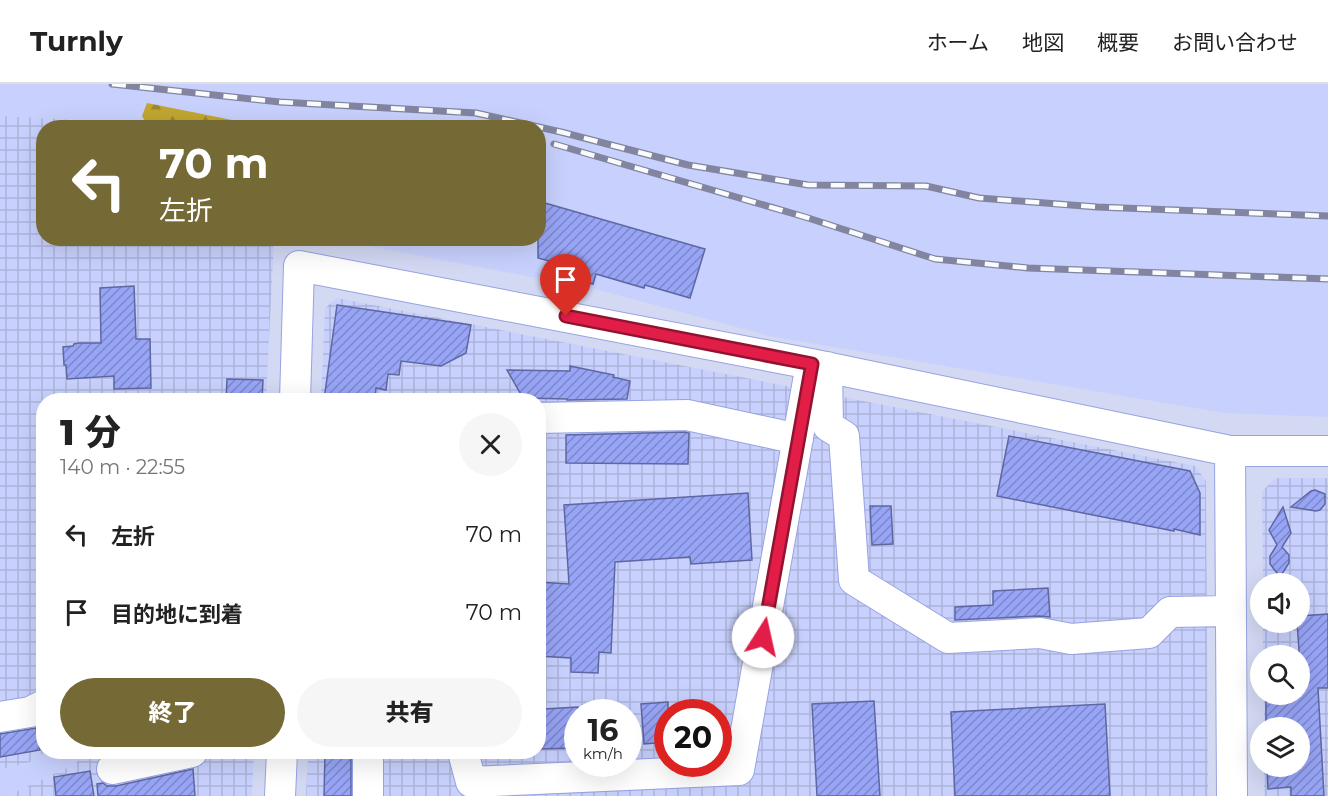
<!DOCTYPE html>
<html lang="ja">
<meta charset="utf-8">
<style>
body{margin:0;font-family:Montserrat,"Noto Sans JP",sans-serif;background:#f6f6f6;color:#222;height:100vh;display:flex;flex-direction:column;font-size:22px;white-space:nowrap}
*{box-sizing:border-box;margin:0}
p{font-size:20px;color:#767676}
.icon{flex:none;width:33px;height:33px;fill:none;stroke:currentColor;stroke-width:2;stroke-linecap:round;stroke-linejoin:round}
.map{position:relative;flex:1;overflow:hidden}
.panel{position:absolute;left:36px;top:309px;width:510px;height:366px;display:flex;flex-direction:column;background:#fff;border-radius:24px;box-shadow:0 6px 24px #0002}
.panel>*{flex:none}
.banner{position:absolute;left:36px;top:36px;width:510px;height:126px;border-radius:24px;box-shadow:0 6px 24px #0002;background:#756936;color:#fff;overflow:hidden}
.fabs{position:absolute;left:1250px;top:489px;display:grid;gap:12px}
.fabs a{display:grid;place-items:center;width:60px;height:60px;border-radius:50%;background:#fff;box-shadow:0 6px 24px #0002;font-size:30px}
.speed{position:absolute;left:564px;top:615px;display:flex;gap:12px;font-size:30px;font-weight:700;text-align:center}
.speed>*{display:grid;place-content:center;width:78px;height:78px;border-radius:50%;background:#fff;box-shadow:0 6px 24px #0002;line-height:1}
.speed small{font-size:15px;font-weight:400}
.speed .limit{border:9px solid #d22;background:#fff;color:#111}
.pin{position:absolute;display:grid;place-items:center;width:51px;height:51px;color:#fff;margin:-62px -26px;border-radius:50% 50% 50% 0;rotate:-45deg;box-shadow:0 0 6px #0007}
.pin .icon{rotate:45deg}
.me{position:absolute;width:66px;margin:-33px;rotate:10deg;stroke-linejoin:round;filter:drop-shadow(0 0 4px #0008)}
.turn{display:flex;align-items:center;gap:21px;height:126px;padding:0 24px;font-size:27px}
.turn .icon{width:78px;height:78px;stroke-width:2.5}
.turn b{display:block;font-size:42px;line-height:51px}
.round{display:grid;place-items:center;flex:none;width:63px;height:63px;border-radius:32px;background:#f6f6f6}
.head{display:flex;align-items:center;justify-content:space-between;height:102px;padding:0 24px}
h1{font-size:36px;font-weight:800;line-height:45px}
.primary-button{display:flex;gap:12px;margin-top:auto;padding:12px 24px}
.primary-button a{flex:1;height:69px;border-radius:36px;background:#756936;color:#fff;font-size:24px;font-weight:800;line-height:69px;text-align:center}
.primary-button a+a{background:#f6f6f6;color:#222}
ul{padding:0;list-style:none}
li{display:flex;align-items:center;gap:18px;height:78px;padding:0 24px}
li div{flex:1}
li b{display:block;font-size:22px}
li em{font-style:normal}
header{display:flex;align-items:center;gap:36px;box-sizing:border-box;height:84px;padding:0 30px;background:#fff;border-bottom:2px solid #e0e0e0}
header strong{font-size:28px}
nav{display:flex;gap:33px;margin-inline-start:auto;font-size:21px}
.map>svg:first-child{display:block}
.built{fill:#c8d1fd}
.industrial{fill:url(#industrial-grid);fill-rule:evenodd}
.forest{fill:url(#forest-firs)}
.building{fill:url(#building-hatch);stroke:#5e67a2;stroke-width:1.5}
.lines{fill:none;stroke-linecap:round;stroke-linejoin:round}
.minor-casing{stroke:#97a3e2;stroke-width:32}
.minor{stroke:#fff;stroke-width:30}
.rail-casing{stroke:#8185a0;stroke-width:7}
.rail{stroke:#fbfbfb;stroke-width:4.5;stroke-dasharray:14;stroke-linecap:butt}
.route-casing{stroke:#92132f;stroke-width:15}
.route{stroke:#e11d48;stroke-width:10}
</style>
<header>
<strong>Turnly</strong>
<nav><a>ホーム</a><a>地図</a><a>概要</a><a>お問い合わせ</a></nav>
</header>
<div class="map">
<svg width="1328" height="712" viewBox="0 0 1328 712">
<defs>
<pattern id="industrial-grid" width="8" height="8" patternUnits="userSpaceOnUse" patternTransform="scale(1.5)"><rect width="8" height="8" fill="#c8d1fd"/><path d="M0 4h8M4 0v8" fill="none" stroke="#acb4da"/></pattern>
<pattern id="forest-firs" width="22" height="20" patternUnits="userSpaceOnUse" patternTransform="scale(1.5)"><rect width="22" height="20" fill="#c1a630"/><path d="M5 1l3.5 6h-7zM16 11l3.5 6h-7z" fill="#9d882b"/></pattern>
<pattern id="building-hatch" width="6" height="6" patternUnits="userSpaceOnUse" patternTransform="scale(1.5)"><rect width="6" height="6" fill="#98a5f6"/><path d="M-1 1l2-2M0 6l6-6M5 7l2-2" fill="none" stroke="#7c87c9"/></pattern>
</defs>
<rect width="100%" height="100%" fill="#d3d8f3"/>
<!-- built -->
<path class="built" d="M0 0H1328V333L1224 329 774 253 595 205 336 156 334 155 538 154V44H128L122 38 0 32Z
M46 668H90L71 682 7 712H0V685L28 679Z"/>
<!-- industrial -->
<path class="industrial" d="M0 32 122 38 128 43 44 44V154L274 155 266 316H44V668H46L28 679 0 685Z
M337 214 1195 382 1206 397 1208 712H306L308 668H538V316H321L325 224ZM578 628H628V680H578ZM668 628H718V680H668Z
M1276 394H1328V712H1264V683L1299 682V644L1264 643V611L1299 610V572L1263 571V539L1299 538V500L1263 499 1262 407Z
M90 668H254L252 712H7L71 682Z"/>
<!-- forest -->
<path class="forest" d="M147 19 267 43H148L142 32Z"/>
<!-- building -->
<path class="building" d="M538 117 705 165 690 214 645 201 644 204 596 190 593 200 564 192 567 182 538 174Z
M134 202 136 255H150L151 304 114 305V292L67 295 66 281H64L63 263 73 262 74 260 79 259H101L100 204Z
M337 221 471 241 466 269 441 282 401 277 399 291 388 290 386 306 376 304 375 316H324Z
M570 282 614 291 613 293 630 297 627 315 567 316V315L523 314 507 286 570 287Z
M227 295 263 296 262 316H226Z
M685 348 689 349 688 380 566 379V351Z
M1009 352 1190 387 1200 409V451L1174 445V447L997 412Z
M1315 406 1325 410V420L1320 426 1316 427 1291 423 1311 407Z
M748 409 752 476 691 480 690 473 615 478 611 569 599 568 598 589 571 588V574L538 572V498L569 500 564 421Z
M870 422H891L893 460 872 461Z
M1283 423 1291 449 1282 463 1289 471V479L1280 493 1270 480V472L1277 461 1269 446Z
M1048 504 1050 533 1039 532 955 536V523L993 521V507Z
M1328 530V604H1318L1324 712H1291V703L1268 705 1267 682H1299V644H1266V610H1299V566L1297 538H1299V532Z
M874 617 880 712H817L812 620Z
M668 618V658L644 660 641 620Z
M1105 620 1110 712H955L951 628Z
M578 623V664L538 665V629L545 628 544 625Z
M36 644 40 666 0 673V650Z
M325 668H351V712H324Z
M193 685 195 712H98L97 700 103 699 107 702H116Z
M90 687 94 712H56L54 693Z"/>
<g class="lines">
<!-- minor casing -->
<g class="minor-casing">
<path id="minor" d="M827 283 828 342 844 352 854 496 948 554 1040 549 1071 555 1149 549 1170 528 1231 527
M295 316 299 182 811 280 1230 367H1328
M538 334 687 331 798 355
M1230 367 1232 712
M0 633 30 628 44 621
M463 668 471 698 739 686 811 280
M112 685 192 668
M280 712 282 668
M368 712V668"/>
</g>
<!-- minor -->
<use href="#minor" class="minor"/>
<!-- rail casing -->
<g class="rail-casing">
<path id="rail" d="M112 0 280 18 476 29 561 48 688 81 808 101 926 102 979 114 1097 123 1328 132
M554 60 805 133 935 175 1028 184 1328 195"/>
</g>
<!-- rail -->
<use href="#rail" class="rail"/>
</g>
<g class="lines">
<!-- route casing -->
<g class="route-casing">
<path id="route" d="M566 232 812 280 763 553"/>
</g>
<!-- route -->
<use href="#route" class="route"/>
</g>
</svg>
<div class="fabs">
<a><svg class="icon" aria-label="sound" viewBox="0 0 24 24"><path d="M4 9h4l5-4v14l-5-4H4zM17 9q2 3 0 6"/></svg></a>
<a><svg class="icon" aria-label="search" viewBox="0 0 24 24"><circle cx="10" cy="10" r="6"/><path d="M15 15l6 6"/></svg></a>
<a><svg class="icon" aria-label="layers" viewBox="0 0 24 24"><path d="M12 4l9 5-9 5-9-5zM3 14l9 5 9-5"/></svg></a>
</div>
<div class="speed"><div>16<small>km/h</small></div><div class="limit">20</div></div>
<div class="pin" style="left:566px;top:232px;background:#d93025"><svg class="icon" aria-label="arrive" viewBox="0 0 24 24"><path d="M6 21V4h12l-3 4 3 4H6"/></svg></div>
<svg class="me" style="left:763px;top:553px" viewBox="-20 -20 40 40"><circle r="19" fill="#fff"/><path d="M0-13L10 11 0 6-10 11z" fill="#e11d48"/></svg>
<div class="banner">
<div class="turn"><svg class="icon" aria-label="left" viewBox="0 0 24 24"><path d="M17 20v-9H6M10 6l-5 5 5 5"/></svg><div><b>70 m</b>左折</div></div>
</div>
<section class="panel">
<div class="head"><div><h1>1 分</h1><p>140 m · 22:55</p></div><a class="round"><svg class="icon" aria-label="close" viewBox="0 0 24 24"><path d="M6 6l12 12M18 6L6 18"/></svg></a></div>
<ul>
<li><svg class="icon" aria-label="left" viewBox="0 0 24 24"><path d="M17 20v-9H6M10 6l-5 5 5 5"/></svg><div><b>左折</b></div><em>70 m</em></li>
<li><svg class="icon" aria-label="arrive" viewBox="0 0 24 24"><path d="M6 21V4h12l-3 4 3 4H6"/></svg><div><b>目的地に到着</b></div><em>70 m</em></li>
</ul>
<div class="primary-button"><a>終了</a><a>共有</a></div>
</section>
</div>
